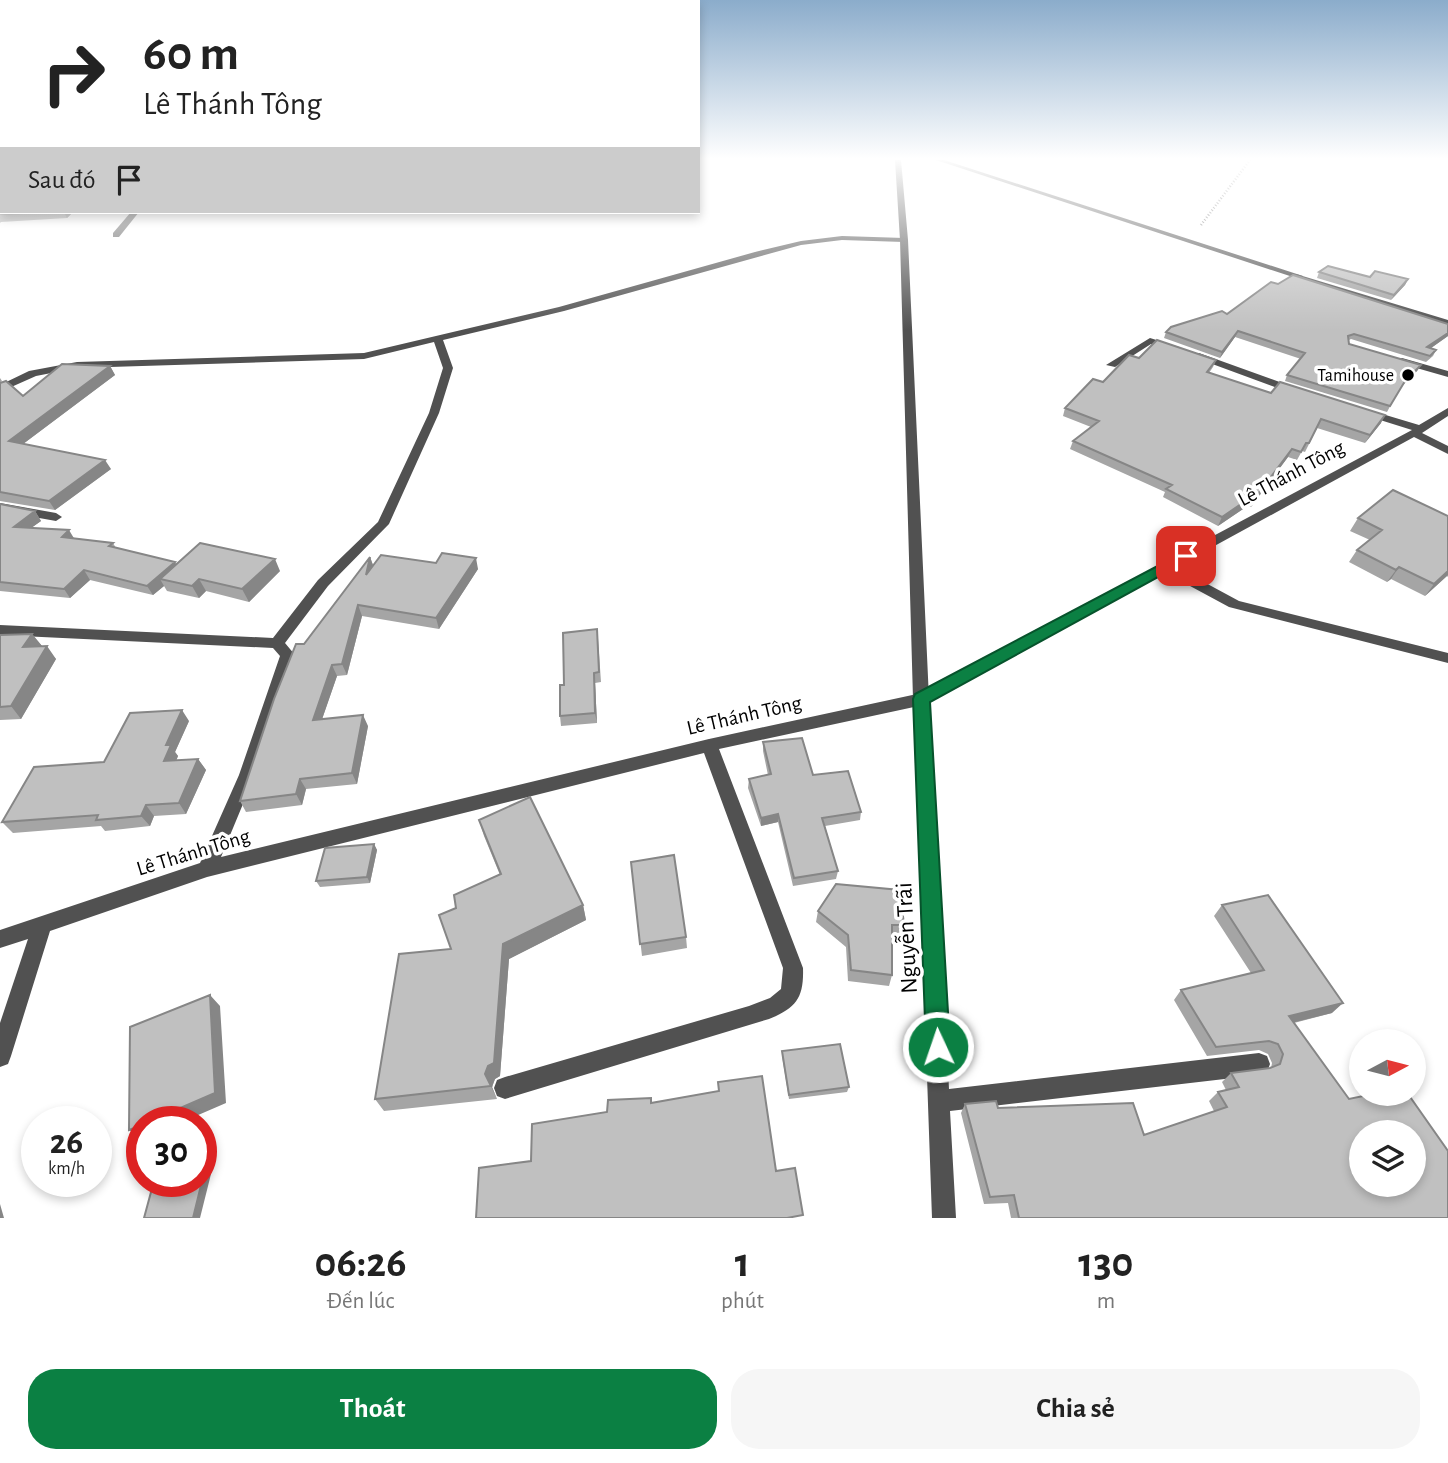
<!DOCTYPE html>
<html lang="vi">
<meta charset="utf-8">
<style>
body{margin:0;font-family:"Alegreya Sans",sans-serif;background:#f6f6f6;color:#222;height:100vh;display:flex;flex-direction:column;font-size:26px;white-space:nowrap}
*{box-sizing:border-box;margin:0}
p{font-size:23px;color:#767676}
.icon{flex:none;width:38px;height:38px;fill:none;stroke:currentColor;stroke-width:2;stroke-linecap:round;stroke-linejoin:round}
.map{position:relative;height:1218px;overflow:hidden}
.sheet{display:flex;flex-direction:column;background:#fff;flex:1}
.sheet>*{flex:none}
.guide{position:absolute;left:0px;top:0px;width:700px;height:214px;box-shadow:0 4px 10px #0003;background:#fff;color:#222;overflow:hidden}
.needle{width:46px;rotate:83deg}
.controls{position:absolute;left:1349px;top:1029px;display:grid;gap:14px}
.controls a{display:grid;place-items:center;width:77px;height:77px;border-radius:50%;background:#fff;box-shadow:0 4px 10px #0003;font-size:35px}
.speed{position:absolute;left:21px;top:1106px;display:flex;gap:14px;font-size:35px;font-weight:700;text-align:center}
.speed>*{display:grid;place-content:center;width:91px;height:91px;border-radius:50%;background:#fff;box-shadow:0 4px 10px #0003;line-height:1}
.speed small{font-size:18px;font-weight:400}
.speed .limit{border:10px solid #d22;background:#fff;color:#111}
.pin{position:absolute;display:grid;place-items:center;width:60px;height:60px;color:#fff;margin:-30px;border-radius:14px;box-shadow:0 4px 10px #0006}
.me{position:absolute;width:77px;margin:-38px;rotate:357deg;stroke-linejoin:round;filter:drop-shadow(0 0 5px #0008)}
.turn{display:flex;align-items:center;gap:24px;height:147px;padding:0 28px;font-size:32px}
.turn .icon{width:91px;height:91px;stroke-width:2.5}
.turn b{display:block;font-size:49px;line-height:60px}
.then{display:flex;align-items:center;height:66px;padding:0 28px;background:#0003;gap:14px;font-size:26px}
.eta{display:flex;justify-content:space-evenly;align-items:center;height:119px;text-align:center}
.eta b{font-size:42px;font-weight:600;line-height:49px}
.button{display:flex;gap:14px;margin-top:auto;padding:14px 28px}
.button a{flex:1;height:80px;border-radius:28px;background:#0b8043;color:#fff;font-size:28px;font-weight:600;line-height:80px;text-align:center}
.button a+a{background:#f6f6f6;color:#222}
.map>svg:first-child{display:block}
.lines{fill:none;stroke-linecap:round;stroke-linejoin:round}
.path{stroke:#737373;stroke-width:2.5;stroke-dasharray:1 2;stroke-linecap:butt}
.lane{fill:#515151;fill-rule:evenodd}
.street{fill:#515151;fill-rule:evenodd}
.wall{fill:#a5a5a5}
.shaded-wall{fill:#868686}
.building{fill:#c0c0c0;stroke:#868686;stroke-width:2;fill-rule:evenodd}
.route{fill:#0b8043;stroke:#07532c;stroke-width:2}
.poi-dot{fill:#000;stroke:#fff;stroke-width:2.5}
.labels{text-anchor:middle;stroke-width:7;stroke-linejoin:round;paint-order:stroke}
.far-poi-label{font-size:18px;fill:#000;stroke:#fff;text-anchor:end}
.street-label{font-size:21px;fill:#000;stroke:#fff}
.near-street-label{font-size:24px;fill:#000;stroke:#fff}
</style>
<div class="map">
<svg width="1448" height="1218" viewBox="0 0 1448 1218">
<rect width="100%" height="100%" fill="#fff"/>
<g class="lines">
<!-- path -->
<path class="path" d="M1201 225 1250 160"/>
<!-- lane -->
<path class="lane" d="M895 160H901L908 240 929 699 926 703H916L913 699 900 240Z
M936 160H944L1303 276 1296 278Z
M1402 358 1448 371V377L1399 363V359Z"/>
<!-- street -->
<path class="street" d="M131 212H139L119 237H113V233Z
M842 236 904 238 908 240 904 242 842 240 801 245 564 311 443 340 453 368 439 413 389 524 328 586 285 643 295 655 255 775 221 857 709 739 917 694 1412 430 1361 414V410H1369L1419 425 1448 408V416L1422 433 1448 446V454L1414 437 1176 567 1239 601 1448 653V663L1229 607 1166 573 929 702 949 1089 1259 1053 1267 1056 1270 1064 1267 1072 1259 1075 950 1111 956 1218H932L914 707 719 749 803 968C804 998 796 1008 769 1019L505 1099 497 1096 494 1088 497 1080 505 1077 749 1006 770 998 781 989 783 968 704 753 207 877 50 931 11 1056 8 1064 0 1067V1023L28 939 0 948V930L200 863 239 775 280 656 273 648 0 635V625L273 638 318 580 378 522 429 413 443 368 434 342 364 359 77 368 36 376 0 392V385L29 371 77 362 364 353 559 307 755 252 801 241Z
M1296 274 1448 320V326L1296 278Z
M1150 338 1179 347 1174 350 1151 344 1115 367 1106 365Z
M1199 353 1299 389 1300 391 1299 393H1291L1196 358V354Z
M0 503 56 513 62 517 56 521 0 511Z"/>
</g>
<!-- wall -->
<path class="wall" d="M0 165 2 212H73L67 218 1 222 0 223Z
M1319 272 1370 277 1408 279 1405 285 1391 300 1317 278Z
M1227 314 1448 336 1431 348 1436 350 1433 356 1426 362 1351 339 1349 340V344L1421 365 1417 371 1401 386 1387 412 1285 381 1287 375 1301 359 1235 337 1220 358 1164 338 1166 332Z
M1139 358 1216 360 1213 367 1209 373 1271 393 1381 423 1365 443 1317 428 1305 452 1302 451 1297 460 1288 457 1251 507H1246L1218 526 1163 497 1165 492 1070 449 1073 441 1091 427 1063 416 1065 408Z
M110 366 115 375 23 444 111 469 55 510 0 501V378L2 381 0 383 23 396Z
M0 504 35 511 41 521 31 528 74 538 113 543 116 548 175 562 176 565 280 571 249 602 206 591 199 598 167 591 164 586 153 595 90 580 70 598 0 591Z
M1448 516V577L1447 576 1425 596 1391 579 1387 582 1349 562 1357 550 1370 540 1350 531 1358 518Z
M370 557 373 565 478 569 439 629 362 616 347 675 337 676 322 719 368 726 357 784 306 789 302 805 246 812 240 801 304 644Z
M32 634 42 646 56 659 21 719 0 720V635Z
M598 639 601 682 595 683 597 723 561 726 560 716 564 685Z
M189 721 175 752 178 756 176 760 198 759 206 770 186 814 154 816 150 826 105 831 101 826 13 833 2 822 104 762Z
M763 742 813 775 861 812 860 820 825 826 838 871 836 879 793 886 778 822 761 826 748 788 749 779 768 775 763 751Z
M479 820 583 905 586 920 509 959 500 1076 495 1079 492 1087 497 1099 384 1111 375 1099 451 949 456 908 500 875 484 836Z
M374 844 377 850 370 883 320 887 316 881Z
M631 862 686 937 687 948 642 956Z
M1222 905 1332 1013 1294 1023 1349 1099 1448 1218H1011L1008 1203 984 1204 961 1113 965 1104 998 1108 1144 1135 1214 1111 1209 1101 1218 1092 1226 1090 1222 1082 1231 1073 1271 1068 1272 1063 1268 1054 1259 1050 1207 1056 1174 1000 1181 990 1251 973 1214 916Z
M818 911 904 925 901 936 892 937V975L889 986 848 981 846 947 816 922Z
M782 1051 849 1087 847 1092 789 1099 782 1056Z"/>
<!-- shaded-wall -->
<path class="shaded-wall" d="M64 212H73L67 218Z
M1408 279 1405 285 1391 300 1394 295Z
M1238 331 1235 337 1220 358 1222 352Z
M1448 333V336L1424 353 1427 347Z
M1421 365 1417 371 1401 387 1405 381Z
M110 366 115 375 15 450 9 441Z
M1385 415 1381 423 1365 443 1370 435Z
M1292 449 1288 457 1251 507 1255 498Z
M105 460 111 469 55 510 49 501Z
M1250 498 1246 507 1218 526 1222 517Z
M35 511 41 521 20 536 14 527Z
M69 530 75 540 62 537Z
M370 557 374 568 366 575Z
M476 558 478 569 439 629 436 618Z
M275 559 280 571 249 602 242 589Z
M175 562 180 572 160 579 164 586 153 595 147 586Z
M1399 567 1391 579 1387 582 1396 570Z
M84 570 90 580 70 598 64 589Z
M1448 571V575L1425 596 1434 584Z
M199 579 206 591 199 598 192 586Z
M358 605 362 616 347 675 342 664Z
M32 634 42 646 23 647Z
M47 646 56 659 21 719 11 706Z
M332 665 337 676 318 731 313 720Z
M594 673 595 683 597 723 595 713Z
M182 710 189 721 175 752 178 756 172 772 164 761 166 745Z
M363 715 368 726 357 784 352 773Z
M198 759 206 770 186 814 179 803Z
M300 779 306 789 302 805 296 794Z
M146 805 154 816 150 826 141 816Z
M778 814V822L761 826V818Z
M374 844 377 850 370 883 367 877Z
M583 905 586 920 509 959 500 1076 495 1079 492 1087 497 1099 485 1074 503 944Z
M210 995 220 1006 226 1103 182 1122H148Z
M1343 1003 1332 1013 1279 1026 1289 1016Z
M142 1125V1139L129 1130Z
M205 1169 211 1174 200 1218H193Z
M0 1204 4 1218H0Z"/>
<!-- building -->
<path class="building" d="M0 165H2V212H44L0 214Z
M1328 266 1370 277 1375 271 1408 279 1394 295 1319 272Z
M1293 275 1448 324V333L1427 347 1436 350 1430 356 1354 334 1348 336 1349 344 1421 365 1405 381 1390 406 1287 375 1305 353 1238 331 1222 352 1166 332 1171 327 1222 311 1227 314 1271 282 1278 284Z
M1157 340 1216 360 1207 372 1271 393 1280 382 1385 415 1370 435 1321 419 1309 443H1306L1301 452 1292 449 1255 498H1250L1222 517 1166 489 1172 485 1073 441 1099 421 1065 408 1093 379 1103 382 1129 355 1139 358Z
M62 364 110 366 9 441 105 460 49 501 0 492V383L6 381 23 396Z
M1393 490 1448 516V571L1434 584 1399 567 1396 570 1357 550 1382 530 1358 518Z
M0 504 35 511 14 527 69 530 62 537 113 543 109 546 175 562 147 586 84 570 64 589 0 582Z
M200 543 275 559 242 589 199 579 192 586 160 579Z
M442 553 476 558 436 618 358 605 342 664 332 665 313 720 363 715 352 773 300 779 296 794 240 801 274 699 296 644H304L370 557 366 575 381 555 436 563Z
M597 629 599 672 594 673 595 713 560 716V685H564L563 633Z
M32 634 23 647 47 646 11 706 0 707V635Z
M182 710 166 745H171L164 761 198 759 179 803 146 805 141 816 96 820 98 815 2 822 34 767 104 762 130 713Z
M802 738 813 775 848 771 861 812 822 818 838 871 794 878 778 814 761 818 749 779 771 774 763 742Z
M530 797 583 905 503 944 494 1063 488 1066 485 1074 491 1086 375 1099 399 954 451 949 439 915 456 908 454 895 501 874 479 820Z
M374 844 367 877 316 881 325 848Z
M674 855 686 937 640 944 631 862Z
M836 884 900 890 904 925H892V975L851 970 848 935 818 911Z
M1268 895 1343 1003 1289 1016 1349 1099 1373 1094H1408L1448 1151V1218H1019L1014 1195 990 1197 965 1104 996 1101 998 1108 1133 1103 1144 1135 1227 1107 1218 1092 1239 1087 1231 1073 1270 1068 1280 1064 1283 1054 1278 1044 1269 1041 1216 1047 1181 990 1264 970 1222 905ZM1362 1132H1414V1185H1362Z
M210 995 215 1093 148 1122H142V1125L129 1130 130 1027Z
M840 1044 849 1087 789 1095 782 1051Z
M762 1076 776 1171 795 1168 803 1215 787 1218H476L479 1168 531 1161 532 1124 607 1112 608 1100 651 1098V1103L719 1091 718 1082Z
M205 1169 193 1218H144L154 1181H201V1170Z"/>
<!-- sky -->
<linearGradient id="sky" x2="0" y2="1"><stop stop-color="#8baccb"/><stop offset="0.48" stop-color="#fff"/><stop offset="1" stop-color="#fff" stop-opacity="0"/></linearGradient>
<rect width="1448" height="330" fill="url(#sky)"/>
<!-- route -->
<path class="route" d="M1186 551 1193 556 1191 559 930 702 950 1047 946 1056 938 1060 929 1056 926 1047 913 699 915 694Z"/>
<!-- markers -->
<circle class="poi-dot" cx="1408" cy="375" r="7"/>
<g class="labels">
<!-- far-poi labels -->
<g class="far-poi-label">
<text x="1394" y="381">Tamihouse</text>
</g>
<!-- street labels -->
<g class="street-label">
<text transform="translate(1291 473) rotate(-28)" y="7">Lê Thánh Tông</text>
<text transform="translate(744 715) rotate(-13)" y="7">Lê Thánh Tông</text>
<text transform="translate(193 852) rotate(-17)" y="7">Lê Thánh Tông</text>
</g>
<!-- near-street labels -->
<g class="near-street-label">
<text transform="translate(906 938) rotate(-93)" y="8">Nguyễn Trãi</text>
</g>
</g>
</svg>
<div class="controls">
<a><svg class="needle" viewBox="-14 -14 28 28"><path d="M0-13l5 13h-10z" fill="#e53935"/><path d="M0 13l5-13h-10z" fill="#767676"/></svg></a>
<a><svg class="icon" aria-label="layers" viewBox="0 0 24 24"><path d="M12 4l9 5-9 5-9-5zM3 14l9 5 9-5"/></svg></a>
</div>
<div class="speed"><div>26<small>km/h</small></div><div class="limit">30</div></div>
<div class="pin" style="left:1186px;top:556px;background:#d93025"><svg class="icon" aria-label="arrive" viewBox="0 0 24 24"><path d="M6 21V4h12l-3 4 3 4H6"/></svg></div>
<svg class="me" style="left:938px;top:1047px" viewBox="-20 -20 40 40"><circle r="17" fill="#0b8043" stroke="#fff" stroke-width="3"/><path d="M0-11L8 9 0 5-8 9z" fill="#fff"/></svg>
<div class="guide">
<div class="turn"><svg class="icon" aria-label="right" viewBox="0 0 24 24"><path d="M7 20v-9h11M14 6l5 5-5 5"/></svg><div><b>60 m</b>Lê Thánh Tông</div></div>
<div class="then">Sau đó<svg class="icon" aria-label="arrive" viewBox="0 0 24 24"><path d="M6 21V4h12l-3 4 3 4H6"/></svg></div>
</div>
</div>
<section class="sheet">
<div class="eta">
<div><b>06:26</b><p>Đến lúc</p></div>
<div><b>1</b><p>phút</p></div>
<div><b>130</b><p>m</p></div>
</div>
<div class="button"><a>Thoát</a><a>Chia sẻ</a></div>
</section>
